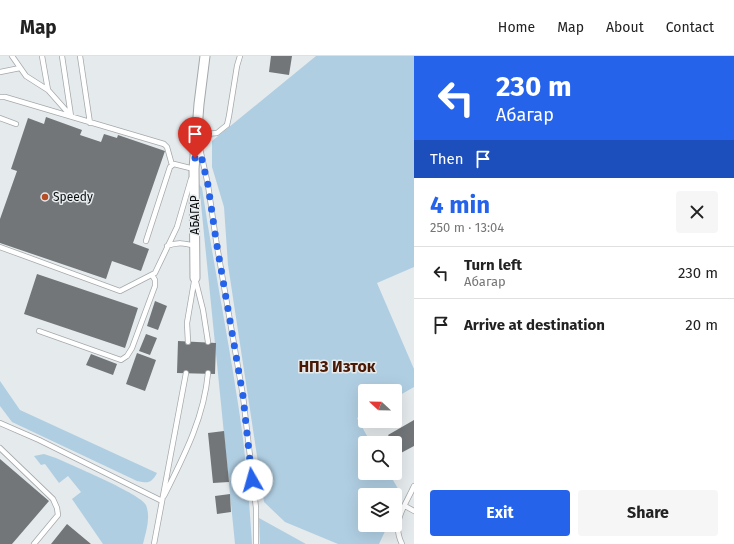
<!DOCTYPE html>
<meta charset="utf-8">
<style>
body{margin:0;font-family:"Fira Sans",sans-serif;background:#f6f6f6;color:#222;height:100vh;display:flex;flex-direction:column;font-size:15px;white-space:nowrap}
*{box-sizing:border-box;margin:0}
p{font-size:13px;color:#767676}
.icon{flex:none;width:22px;height:22px;fill:none;stroke:currentColor;stroke-width:2;stroke-linecap:round;stroke-linejoin:round}
.map{position:relative;flex:1;overflow:hidden}
.panel{display:flex;flex-direction:column;background:#fff;width:320px}
.panel>*{flex:none}
.guide{background:#2563eb;color:#fff;overflow:hidden}
.needle{width:26px;rotate:292deg}
.fabs{position:absolute;left:358px;top:328px;display:grid;gap:8px}
.fabs a{display:grid;place-items:center;width:44px;height:44px;border-radius:4px;background:#fff;box-shadow:0 4px 16px #0002;font-size:20px}
.pin{position:absolute;display:grid;place-items:center;width:34px;height:34px;color:#fff;margin:-41px -17px;border-radius:50% 50% 50% 0;rotate:-45deg;box-shadow:0 0 4px #0007}
.pin .icon{rotate:45deg}
.me{position:absolute;width:44px;margin:-22px;rotate:353deg;stroke-linejoin:round;filter:drop-shadow(0 0 3px #0008)}
.turn{display:flex;align-items:center;gap:14px;height:84px;padding:0 16px;font-size:18px}
.turn .icon{width:52px;height:52px;stroke-width:2.5}
.turn b{display:block;font-size:28px;line-height:34px}
.then{display:flex;align-items:center;height:38px;padding:0 16px;background:#0003;gap:8px;font-size:15px}
.round{display:grid;place-items:center;flex:none;width:42px;height:42px;border-radius:4px;background:#f6f6f6}
.overview{display:flex;align-items:center;justify-content:space-between;height:68px;padding:0 16px}
h1{font-size:24px;font-weight:700;line-height:30px;color:#2563eb}
.cta{display:flex;gap:8px;margin-top:auto;padding:8px 16px}
.cta a{flex:1;height:46px;border-radius:4px;background:#2563eb;color:#fff;font-size:16px;font-weight:700;line-height:46px;text-align:center}
.cta a+a{background:#f6f6f6;color:#222}
ul{padding:0;list-style:none}
li{display:flex;align-items:center;gap:12px;height:52px;padding:0 16px;border-top:1px solid #e0e0e0}
li div{flex:1}
li b{display:block;font-size:15px}
li em{font-style:normal}
header{display:flex;align-items:center;gap:24px;box-sizing:border-box;height:56px;padding:0 20px;background:#fff;border-bottom:1px solid #e0e0e0}
header strong{font-size:19px}
nav{display:flex;gap:22px;margin-inline-start:auto;font-size:14px}
main{display:flex;flex:1;min-height:0}
.map>svg:first-child{display:block}
.green{fill:#b0cee2}
.building{fill:#727678}
.lines{fill:none;stroke-linecap:round;stroke-linejoin:round}
.service-casing{stroke:#a5a9ab;stroke-width:6}
.minor-casing{stroke:#a5a9ab;stroke-width:11}
.service{stroke:#fff;stroke-width:4.5}
.minor{stroke:#fff;stroke-width:9}
.route{stroke:#2563eb;stroke-width:7;stroke-dasharray:0 12.6}
.poi-dot{fill:#b54e26;stroke:#e5eaed;stroke-width:1.5}
.labels{text-anchor:middle;stroke-width:3;stroke-linejoin:round;paint-order:stroke}
.poi-label{font-size:12px;fill:#0a0c0d;stroke:#e5eaed;text-anchor:start}
.street-label{font-size:12px;fill:#0a0c0d;stroke:#e5eaed}
.district-label{font-size:16px;font-weight:bold;fill:#4a1906;stroke:#e5eaed}
</style>
<header>
<strong>Map</strong>
<nav><a>Home</a><a>Map</a><a>About</a><a>Contact</a></nav>
</header>
<main>
<div class="map">
<svg width="414" height="488" viewBox="0 0 414 488">
<rect width="100%" height="100%" fill="#e5eaed"/>
<!-- green -->
<path class="green" d="M316 0H414V211L377 227 414 313V331L395 342V335H365V358L357 362 371 387H365V417H389L401 438 395 453V439H365V469H388L379 488H338L285 466 264 446 228 209 224 151 212 111V85Z
M199 128 202 132C213 206 228 280 239 354 246 398 249 444 252 488H235Z
M0 325 20 354 157 417C151 428 148 427 137 425L12 366 0 350Z
M44 398 56 402C71 409 141 438 146 449 151 462 146 475 143 488H103L72 443 81 436 68 420 59 427 45 408 41 409 34 400Z
M259 462 306 488H260Z"/>
<!-- building -->
<path class="building" d="M271 0H292L289 19 269 16Z
M46 61 82 74 80 79 101 86 104 78 117 82 118 79 165 95 133 187 149 193 141 215 112 205 106 223 0 187V163L17 115 11 113 28 62 44 68Z
M37 218 138 252 125 292 24 258Z
M155 245 167 250 158 274 147 270Z
M146 278 157 282 150 299 139 295Z
M178 285 216 287 215 318 177 317Z
M137 297 156 304 145 335 126 328Z
M91 298 117 308 113 319 86 309Z
M414 364V390L399 398 395 391V387H393L388 379Z
M224 375 229 426 213 427 208 377Z
M0 403 49 445 12 488H0Z
M230 438 231 456 217 458 215 440Z
M67 468 91 488H51Z"/>
<g class="lines">
<!-- service casing -->
<g class="service-casing">
<path id="service" d="M12 0 26 20 48 34 71 60
M42 0 48 34
M62 0 71 60
M80 0 90 67
M0 16 20 12
M0 41H5L164 88 167 91 172 109
M0 62 16 68
M196 79 217 77 227 69 229 60 237 10 240 0
M199 88 208 129 216 184 243 340 256 452V488
M146 185 170 111 174 108 194 113V114
M167 190C178 186 184 187 195 190
M0 191 120 235 155 217 177 171 191 123
M195 222 203 254 208 286
M39 275 121 304 127 300 132 292 155 230V224L152 219
M188 286 187 267 194 226
M0 367 39 384 162 445
M0 392 53 443 57 452 58 459 34 488
M164 440C184 400 204 362 208 317
M405 450 414 455
M154 488 186 317
M402 488C391 466 405 450 414 430"/>
</g>
<!-- minor casing -->
<g class="minor-casing">
<path id="minor" d="M195 222 194 113 199 48 205 0"/>
</g>
<!-- service -->
<use href="#service" class="service"/>
<!-- minor -->
<use href="#minor" class="minor"/>
</g>
<g class="lines">
<!-- route -->
<path class="route" d="M195 102 196 78 208 129 216 184 243 340 252 424"/>
</g>
<!-- markers -->
<circle class="poi-dot" cx="45" cy="141" r="4"/>
<g class="labels">
<!-- poi labels -->
<g class="poi-label">
<text x="53" y="145">Speedy</text>
</g>
<!-- street labels -->
<g class="street-label">
<text transform="translate(195 159) rotate(-90)" y="4">АБАГАР</text>
</g>
<!-- district labels -->
<g class="district-label">
<text x="337" y="316">НПЗ Изток</text>
</g>
</g>
</svg>
<div class="fabs">
<a><svg class="needle" viewBox="-14 -14 28 28"><path d="M0-13l5 13h-10z" fill="#e53935"/><path d="M0 13l5-13h-10z" fill="#767676"/></svg></a>
<a><svg class="icon" aria-label="search" viewBox="0 0 24 24"><circle cx="10" cy="10" r="6"/><path d="M15 15l6 6"/></svg></a>
<a><svg class="icon" aria-label="layers" viewBox="0 0 24 24"><path d="M12 4l9 5-9 5-9-5zM3 14l9 5 9-5"/></svg></a>
</div>
<div class="pin" style="left:195px;top:102px;background:#d93025"><svg class="icon" aria-label="arrive" viewBox="0 0 24 24"><path d="M6 21V4h12l-3 4 3 4H6"/></svg></div>
<svg class="me" style="left:252px;top:424px" viewBox="-20 -20 40 40"><circle r="19" fill="#fff"/><path d="M0-13L10 11 0 6-10 11z" fill="#2563eb"/></svg>
</div>
<section class="panel">
<div class="guide">
<div class="turn"><svg class="icon" aria-label="left" viewBox="0 0 24 24"><path d="M17 20v-9H6M10 6l-5 5 5 5"/></svg><div><b>230 m</b>Абагар</div></div>
<div class="then">Then<svg class="icon" aria-label="arrive" viewBox="0 0 24 24"><path d="M6 21V4h12l-3 4 3 4H6"/></svg></div>
</div>
<div class="overview"><div><h1>4 min</h1><p>250 m · 13:04</p></div><a class="round"><svg class="icon" aria-label="close" viewBox="0 0 24 24"><path d="M6 6l12 12M18 6L6 18"/></svg></a></div>
<ul>
<li><svg class="icon" aria-label="left" viewBox="0 0 24 24"><path d="M17 20v-9H6M10 6l-5 5 5 5"/></svg><div><b>Turn left</b><p>Абагар</p></div><em>230 m</em></li>
<li><svg class="icon" aria-label="arrive" viewBox="0 0 24 24"><path d="M6 21V4h12l-3 4 3 4H6"/></svg><div><b>Arrive at destination</b></div><em>20 m</em></li>
</ul>
<div class="cta"><a>Exit</a><a>Share</a></div>
</section>
</main>
